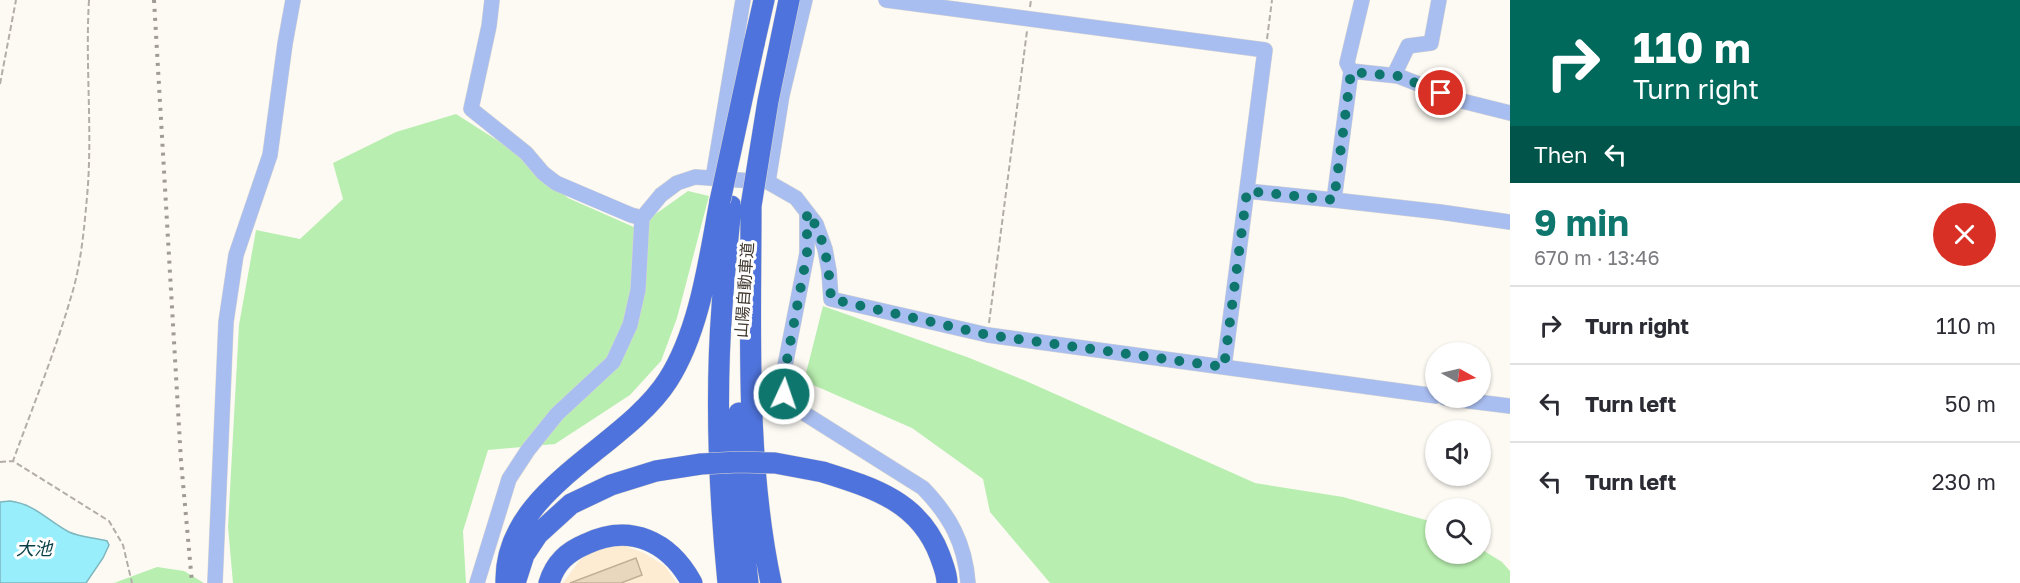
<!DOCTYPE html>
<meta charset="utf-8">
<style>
body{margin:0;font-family:"Golos Text","Noto Sans JP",sans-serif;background:#f7f7f7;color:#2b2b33;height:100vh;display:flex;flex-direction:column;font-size:22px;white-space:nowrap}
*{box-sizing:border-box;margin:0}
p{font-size:20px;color:#7c7c81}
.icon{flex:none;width:33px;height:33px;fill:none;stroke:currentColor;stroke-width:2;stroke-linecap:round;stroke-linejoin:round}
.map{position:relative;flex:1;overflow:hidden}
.details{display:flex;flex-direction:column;background:#fff;width:510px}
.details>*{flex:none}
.guide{background:#00695c;color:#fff;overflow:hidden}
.needle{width:39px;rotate:98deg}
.buttons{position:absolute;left:1425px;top:342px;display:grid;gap:12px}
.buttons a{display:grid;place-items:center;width:66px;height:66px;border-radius:50%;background:#fff;box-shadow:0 2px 4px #0004;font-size:30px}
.pin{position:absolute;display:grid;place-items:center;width:51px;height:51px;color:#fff;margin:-26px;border:3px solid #fff;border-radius:50%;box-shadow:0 2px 6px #0007}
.me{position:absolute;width:66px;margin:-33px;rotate:3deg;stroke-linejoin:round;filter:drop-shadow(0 0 4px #0008)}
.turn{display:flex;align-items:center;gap:21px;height:126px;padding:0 24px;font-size:27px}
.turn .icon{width:78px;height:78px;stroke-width:2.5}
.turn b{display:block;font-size:42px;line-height:51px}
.then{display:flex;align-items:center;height:57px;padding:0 24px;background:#0003;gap:12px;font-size:22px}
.round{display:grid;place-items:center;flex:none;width:63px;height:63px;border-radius:32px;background:#f7f7f7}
.overview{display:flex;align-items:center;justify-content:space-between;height:102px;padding:0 24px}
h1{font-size:36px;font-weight:700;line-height:45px;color:#0f766e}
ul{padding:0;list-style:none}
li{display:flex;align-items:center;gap:18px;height:78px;padding:0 24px;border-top:2px solid #e1e1e2}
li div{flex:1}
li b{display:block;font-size:22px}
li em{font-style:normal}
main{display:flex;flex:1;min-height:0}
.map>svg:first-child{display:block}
.built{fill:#fdecd1}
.green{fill:#b8eeaf}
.water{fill:#99eefc;stroke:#7eb7be;stroke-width:1.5}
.building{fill:#e8d7bc;stroke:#c1b097;stroke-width:1.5}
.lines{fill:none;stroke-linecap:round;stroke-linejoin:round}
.minor-casing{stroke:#dbd7d0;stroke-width:16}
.highway-casing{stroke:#dbd7d0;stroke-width:22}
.path{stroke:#b2ada6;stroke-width:2;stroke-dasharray:6 3;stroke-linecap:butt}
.minor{stroke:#a9bef0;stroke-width:15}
.highway{stroke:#4e73dc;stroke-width:21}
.rail{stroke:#a09b93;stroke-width:4;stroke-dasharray:3 6;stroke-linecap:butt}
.highway-bridge-casing{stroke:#dbd7d0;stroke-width:22;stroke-linecap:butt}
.highway-bridge{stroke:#4e73dc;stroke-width:21}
.route{stroke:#0f766e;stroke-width:10;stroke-dasharray:0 18}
.labels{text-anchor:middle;stroke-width:6;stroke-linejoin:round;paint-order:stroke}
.street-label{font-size:16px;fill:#3e372d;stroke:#fff}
.water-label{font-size:18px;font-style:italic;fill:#083f46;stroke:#fff}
</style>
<main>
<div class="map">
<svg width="1510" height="583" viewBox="0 0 1510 583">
<rect width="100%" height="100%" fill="#fdfaf4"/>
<!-- built -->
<path class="built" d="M620 544 644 553 665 566 677 583H563L579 561 598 546Z"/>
<!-- green -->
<path class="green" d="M456 114 517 153 568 198 636 228 688 191 709 196 677 318 661 361 630 395 555 444 488 450 463 531 466 583H233L228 527 239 325 256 230 300 239 343 199 333 163 396 132Z
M823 306 967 357 1026 381 1255 483 1343 497 1433 522 1435 523 1436 554H1480L1481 549 1502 562 1510 571V583H1050L990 512 983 479 912 428 804 381Z
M157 567 184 571 204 583H114Z"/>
<!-- water -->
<path class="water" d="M10 501C35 504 48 521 69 532 80 537 95 538 107 541L109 545 103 558 86 583H0V502Z"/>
<!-- building -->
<path class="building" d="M636 558 642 575 621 583H570Z"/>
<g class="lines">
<!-- minor casing -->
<g class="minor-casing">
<path id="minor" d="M492 0 489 26 471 109 526 153 543 173 556 183 631 215 642 218
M886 0 1265 50 1224 367
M1362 0 1347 63 1351 71 1398 76 1462 101 1510 113
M1394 75 1408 46 1431 43 1439 0
M713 178 743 0
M768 182 782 95 805 0
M1247 191 1334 200 1351 71
M1334 200 1440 212 1510 222
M807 212V253L782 381 784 395 799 410 923 488C950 516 965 543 968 583
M1445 398 1510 406
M215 583 226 322 236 255 270 155 285 44 293 0
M477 583 509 479 528 450 557 414 613 362 630 325 638 290 642 218 661 195 677 183 695 177 768 182 796 198 816 224 825 249 829 271 831 299 988 335 1436 396"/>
</g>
<!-- highway casing -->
<g class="highway-casing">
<path id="highway" d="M754 44 764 0
M751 206C751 331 745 460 771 583
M739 413 743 535 748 583
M823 472C874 488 920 502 940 556 943 565 947 573 947 583
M506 583C503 489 624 449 668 380 700 330 709 259 720 201
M515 583 524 555 538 534 571 504 611 485 656 471 701 464
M549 583C555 563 567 552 586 544 630 523 669 541 692 583
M728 583C719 492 715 399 722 307 724 274 728 240 731 206"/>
</g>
<!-- path -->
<path class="path" d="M89 0C85 65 93 132 87 197 84 230 81 265 71 297 55 352 33 406 13 461L109 521 123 545 132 583
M1030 7 1031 0
M1267 39 1272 0
M0 84 16 0
M989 323 1027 31
M0 462 13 461"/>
<!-- minor -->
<use href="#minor" class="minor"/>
<!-- highway -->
<use href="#highway" class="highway"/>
<!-- rail -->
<path class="rail" d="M154 0 181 461 192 583"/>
<!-- highway-bridge casing -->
<g class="highway-bridge-casing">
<path id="highway-bridge" d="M720 201 754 44
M751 206 768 101 789 0
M701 464 739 462 775 463 823 472"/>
</g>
<!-- highway-bridge -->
<use href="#highway-bridge" class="highway-bridge"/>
</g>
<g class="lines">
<!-- route -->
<path class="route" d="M784 394 783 381 807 254V212C826 237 829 269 831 299L988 335 1224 367 1247 191 1334 200 1351 72 1398 76 1441 93"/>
</g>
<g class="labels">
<!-- street labels -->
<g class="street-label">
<text transform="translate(744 290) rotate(-86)" y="6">山陽自動車道</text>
</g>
<!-- water labels -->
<g class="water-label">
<text x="34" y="555">大池</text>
</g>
</g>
</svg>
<div class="buttons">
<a><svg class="needle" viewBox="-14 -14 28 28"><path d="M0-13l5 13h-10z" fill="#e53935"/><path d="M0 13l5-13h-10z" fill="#7c7c81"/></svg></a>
<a><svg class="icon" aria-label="sound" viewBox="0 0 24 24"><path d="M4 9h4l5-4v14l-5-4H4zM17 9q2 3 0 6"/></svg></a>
<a><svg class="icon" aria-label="search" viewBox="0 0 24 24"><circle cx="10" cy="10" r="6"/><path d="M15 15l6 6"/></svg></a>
</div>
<div class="pin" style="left:1441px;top:93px;background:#d93025"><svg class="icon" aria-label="arrive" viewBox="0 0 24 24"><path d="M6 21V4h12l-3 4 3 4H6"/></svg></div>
<svg class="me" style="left:784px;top:394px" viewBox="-20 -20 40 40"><circle r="17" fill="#0f766e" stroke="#fff" stroke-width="3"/><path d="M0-11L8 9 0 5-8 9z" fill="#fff"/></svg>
</div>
<section class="details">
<div class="guide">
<div class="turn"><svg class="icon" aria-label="right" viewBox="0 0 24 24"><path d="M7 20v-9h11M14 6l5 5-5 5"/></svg><div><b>110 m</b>Turn right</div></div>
<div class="then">Then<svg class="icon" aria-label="left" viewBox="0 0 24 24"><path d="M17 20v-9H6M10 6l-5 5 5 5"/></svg></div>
</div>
<div class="overview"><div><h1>9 min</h1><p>670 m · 13:46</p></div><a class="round" style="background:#d93025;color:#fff"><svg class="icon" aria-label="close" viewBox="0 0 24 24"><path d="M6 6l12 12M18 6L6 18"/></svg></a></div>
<ul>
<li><svg class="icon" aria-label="right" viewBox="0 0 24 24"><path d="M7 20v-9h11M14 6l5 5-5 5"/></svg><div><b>Turn right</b></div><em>110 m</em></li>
<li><svg class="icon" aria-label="left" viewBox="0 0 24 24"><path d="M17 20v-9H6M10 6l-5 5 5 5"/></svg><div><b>Turn left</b></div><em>50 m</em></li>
<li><svg class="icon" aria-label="left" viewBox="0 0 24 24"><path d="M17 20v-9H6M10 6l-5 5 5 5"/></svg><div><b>Turn left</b></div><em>230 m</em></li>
</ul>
</section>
</main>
